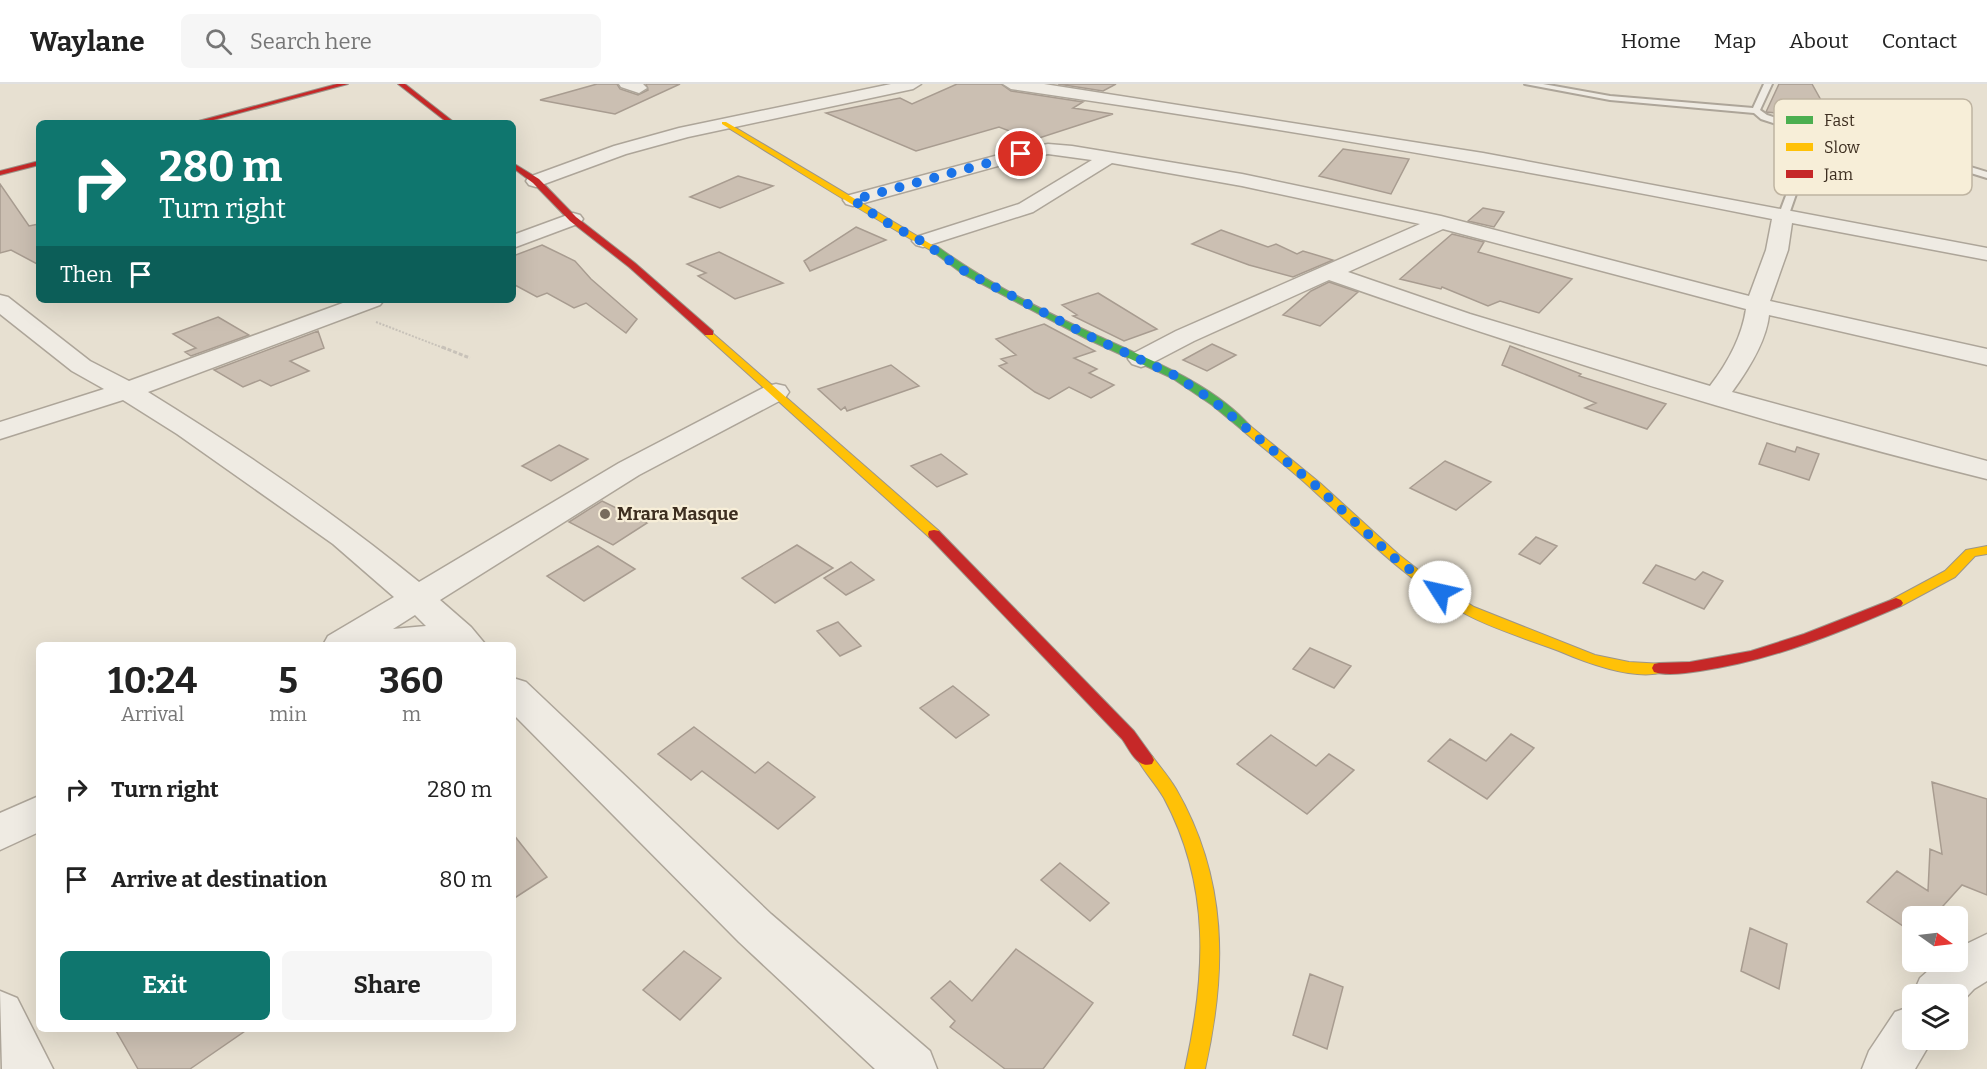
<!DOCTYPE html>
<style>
body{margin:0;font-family:Bitter,serif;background:#f6f6f6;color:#222;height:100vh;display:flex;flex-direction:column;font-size:22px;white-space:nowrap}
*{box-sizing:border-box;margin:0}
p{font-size:20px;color:#767676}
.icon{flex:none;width:33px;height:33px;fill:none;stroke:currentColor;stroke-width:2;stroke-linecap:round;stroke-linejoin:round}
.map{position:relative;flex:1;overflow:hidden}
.sheet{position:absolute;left:36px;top:558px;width:480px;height:390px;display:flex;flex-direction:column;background:#fff;border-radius:9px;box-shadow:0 6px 24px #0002}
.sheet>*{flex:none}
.banner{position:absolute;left:36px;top:36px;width:480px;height:183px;border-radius:9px;box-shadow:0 6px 24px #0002;background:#0f766e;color:#fff;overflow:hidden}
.needle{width:39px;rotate:104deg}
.buttons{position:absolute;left:1902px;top:822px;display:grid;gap:12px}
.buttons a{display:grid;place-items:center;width:66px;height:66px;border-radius:9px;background:#fff;box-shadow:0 6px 24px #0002;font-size:30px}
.pin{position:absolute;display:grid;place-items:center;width:51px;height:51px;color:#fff;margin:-26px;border:3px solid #fff;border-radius:50%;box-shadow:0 2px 6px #0007}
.me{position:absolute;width:66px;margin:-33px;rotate:305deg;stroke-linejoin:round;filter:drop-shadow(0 0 4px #0008)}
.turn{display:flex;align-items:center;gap:21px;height:126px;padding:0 24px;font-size:27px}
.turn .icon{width:78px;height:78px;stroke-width:2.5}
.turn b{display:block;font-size:42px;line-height:51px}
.then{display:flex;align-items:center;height:57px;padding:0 24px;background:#0003;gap:12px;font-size:22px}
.eta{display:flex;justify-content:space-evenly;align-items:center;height:102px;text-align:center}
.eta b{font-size:36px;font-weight:700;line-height:42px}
.action{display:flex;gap:12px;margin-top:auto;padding:12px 24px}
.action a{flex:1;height:69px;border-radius:9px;background:#0f766e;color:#fff;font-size:24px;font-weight:700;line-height:69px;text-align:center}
.action a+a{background:#f6f6f6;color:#222}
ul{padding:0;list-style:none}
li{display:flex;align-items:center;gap:18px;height:90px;padding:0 24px}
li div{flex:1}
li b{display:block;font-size:22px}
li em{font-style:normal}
header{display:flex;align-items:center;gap:36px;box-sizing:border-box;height:84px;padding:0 30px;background:#fff;border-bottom:2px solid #e0e0e0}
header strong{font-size:28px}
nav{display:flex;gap:33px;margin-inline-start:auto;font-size:21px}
.search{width:420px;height:54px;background:#f6f6f6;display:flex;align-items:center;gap:15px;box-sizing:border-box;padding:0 21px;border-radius:9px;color:#767676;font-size:22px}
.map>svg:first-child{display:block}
.building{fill:#cbbfb2;stroke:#a89c90;stroke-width:1.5}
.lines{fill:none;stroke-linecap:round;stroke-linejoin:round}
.lane-casing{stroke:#ada599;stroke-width:4}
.street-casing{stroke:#ada599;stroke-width:3}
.fast-casing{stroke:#9c958a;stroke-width:2}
.slow-casing{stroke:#9c958a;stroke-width:2}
.jam-casing{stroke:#9c958a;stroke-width:2}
.path-far1{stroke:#c8c2b9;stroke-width:2;stroke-dasharray:2 1.5;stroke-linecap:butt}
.path{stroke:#c8c2b9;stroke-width:3;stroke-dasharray:4 2;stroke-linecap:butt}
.lane{fill:#efebe3;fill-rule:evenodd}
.street{fill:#efebe3;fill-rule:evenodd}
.fast{fill:#4caf50;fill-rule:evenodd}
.slow{fill:#ffc107;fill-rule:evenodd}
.jam{fill:#c62828;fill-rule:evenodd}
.route{stroke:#1a73e8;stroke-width:10;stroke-dasharray:0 18}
.poi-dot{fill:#786c5e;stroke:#f7eed8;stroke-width:2}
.labels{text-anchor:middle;stroke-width:4.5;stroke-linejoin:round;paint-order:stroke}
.poi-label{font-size:18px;font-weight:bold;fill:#3d2e20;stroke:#f7eed8;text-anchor:start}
.key{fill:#f7eed8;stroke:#bfb4a1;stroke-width:1.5}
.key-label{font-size:16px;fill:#3d2e20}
</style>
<header>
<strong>Waylane</strong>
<div class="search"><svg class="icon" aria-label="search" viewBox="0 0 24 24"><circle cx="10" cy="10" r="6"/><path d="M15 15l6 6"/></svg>Search here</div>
<nav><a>Home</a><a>Map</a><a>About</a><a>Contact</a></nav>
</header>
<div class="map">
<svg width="1987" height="985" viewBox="0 0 1987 985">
<rect width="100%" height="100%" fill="#e7e0d1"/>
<!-- building -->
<path class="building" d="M597 0H617L620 5 638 11 648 6 646 0H680L615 30 540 16Z
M957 0H1001L1011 7 1083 18 1073 24 1113 30 1033 56 999 43 916 67 826 29 900 14 912 20Z
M1058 0H1116L1103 7Z
M1779 0H1812L1831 34 1766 28Z
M1343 65 1409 75 1391 110 1319 92Z
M738 92 773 102 720 124 690 113Z
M0 100 29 142 39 140V181L11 166 0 169Z
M1483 124 1504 128 1494 143 1468 137Z
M856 143 886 156 810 187 804 177Z
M1221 146 1268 163 1276 160 1297 170 1303 167 1333 176 1293 193 1249 181 1192 160Z
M1452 150 1484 158 1478 168 1572 195 1539 229 1500 217 1488 222 1442 203 1441 205 1400 195Z
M542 161 575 177 591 195 637 235 626 249 586 219 574 224 547 209 537 213 513 200V172Z
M719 168 783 199 735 215 698 192 706 189 687 180Z
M1329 198 1358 208 1320 242 1283 231 1311 207Z
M1098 209 1157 245 1124 257 1073 232 1077 231 1062 221Z
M218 233 249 251 191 272 185 268 196 264 173 250Z
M1044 240 1095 267 1074 274 1097 285 1089 289 1114 301 1091 314 1069 303 1049 315 1035 308 999 282 1007 279 1001 275 1016 271 996 255Z
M318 247 324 264 290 277 309 287 271 302 260 296 243 303 214 286Z
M1212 260 1236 271 1207 287 1183 276Z
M1510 262 1581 290 1579 292 1666 320 1647 345 1585 324 1596 319 1502 281Z
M891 281 919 302 847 327 845 323 841 326 818 305Z
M1767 359 1795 368 1797 363 1819 370 1809 396 1759 380Z
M559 361 588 375 551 397 522 382Z
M941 370 967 390 937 403 911 382Z
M1445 377 1491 398 1456 426 1410 404Z
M602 417 647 439 613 461 569 438Z
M1536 453 1557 462 1540 480 1519 470Z
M797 461 833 484 775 519 742 494Z
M598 462 635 485 584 517 547 492Z
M851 478 874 496 846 511 824 494Z
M1656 481 1695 496 1703 488 1723 497 1704 525 1643 499Z
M838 538 861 562 840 572 817 547Z
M1310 564 1351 582 1334 604 1293 585Z
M953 602 989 631 956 654 920 624Z
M694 643 755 689 768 678 815 713 778 745 702 687 691 696 658 670Z
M1511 650 1534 664 1487 715 1428 677 1450 655 1486 677Z
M1271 651 1316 682 1329 670 1354 686 1307 730 1237 680Z
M1932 698 1987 715V811L1962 801 1934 832H1912V848L1867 818 1897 787 1928 807 1930 765 1942 770Z
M513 750 547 793 513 815Z
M1060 779 1109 819 1090 837 1041 796Z
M1750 844 1787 860 1779 905 1741 887Z
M1016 865 1093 919 1043 985H1005L950 943 955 937 931 914 950 897 972 917Z
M684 867 721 894 680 936 643 906Z
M1310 890 1343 903 1327 965 1293 951Z
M115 945H248L190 985H138Z"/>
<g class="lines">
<!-- lane casing -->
<g class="lane-casing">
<path id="lane" d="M1525 0H1543L1610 12 1753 24 1764 0H1772L1760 26 1767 31 1821 49 1918 67 1987 88V94L1916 72 1807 50 1812 64 1788 133 1783 136 1778 133 1804 64 1798 47 1761 35 1754 29 1610 16Z"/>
</g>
<!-- street casing -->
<g class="street-casing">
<path id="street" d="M619 0H643L647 4 639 9 621 3Z
M891 0H921L913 5 688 53 626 70 536 103 529 101 526 97 529 93 614 62 679 44Z
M1003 0H1044L1483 69 1987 164V176L1792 139 1788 166 1770 217 1987 265V281L1769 231C1766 258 1748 286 1732 308L1987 377V395C1765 340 1545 272 1329 196L1194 257 1150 280 1141 283 1132 280 1128 275 1132 270 1176 247 1420 140 1242 102 1112 79 1033 128 923 163 916 161 912 157 916 153 1019 120 1092 76 1048 70 1023 75 853 122 846 120 843 116 846 112 1021 65 1048 60 1072 62 1242 90 1441 132 1749 212 1766 166 1772 135C1520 84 1266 42 1011 5ZM1443 145 1746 225C1742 253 1727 280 1710 302L1470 230 1348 188Z
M573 129 580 131 583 135 580 139 513 164V151Z
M0 211 8 213 90 277 129 297 351 216H384L380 221 148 308C242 366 333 428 419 498L619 379 767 302 776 300 785 302 789 308 785 314 639 391 440 516 471 543 486 561H323L328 552 394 513 333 460 177 350 123 316 0 355V338L104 305 72 287 0 230ZM415 531 426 542 393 545Z
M513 594 526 598 771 830 930 967 937 985H875L739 858 513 630Z
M39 712V748L0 766V729Z
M1987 850V897L1974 905 1958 922V910H1913L1920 894 1938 878H1958V864Z
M0 907 17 914 53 985H2Z
M1912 922V956H1932L1915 985H1862L1869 967 1895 928Z"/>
</g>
<!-- fast casing -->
<g class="fast-casing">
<path id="fast" d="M932 163H938C987 199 1043 227 1098 252 1148 275 1214 300 1251 343L1249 345H1241L1212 321 1172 294 1087 255 963 190 932 167Z"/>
</g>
<!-- slow casing -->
<g class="slow-casing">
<path id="slow" d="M722 38H726L939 165 932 167C860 127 792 83 722 40Z
M709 246 939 447 940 450 939 453H929L705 251V247Z
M1245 340 1249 341 1320 399 1398 470 1430 495 1474 523 1595 571 1629 578 1664 580 1666 584 1664 588C1634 597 1587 579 1559 567 1530 556 1487 543 1462 528 1406 495 1361 450 1314 407 1291 385 1265 366 1241 345V341Z
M1987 462V470L1975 472 1955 493 1901 522H1891L1889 519 1891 516 1945 487 1966 466Z
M1146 670 1152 672C1160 683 1169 693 1176 705 1228 795 1227 887 1205 985H1185C1206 891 1211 802 1164 714 1156 700 1145 689 1138 676L1140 672Z"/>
</g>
<!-- jam casing -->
<g class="jam-casing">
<path id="jam" d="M337 0H348L202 39H191Z
M398 0H405L455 39H448Z
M39 77V81L0 91V87Z
M513 79 539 95 576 133 635 179 713 247V251H705L629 183 570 137 533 99 513 84Z
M934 446 939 447 1134 647 1152 672 1154 676 1152 680C1137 685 1130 666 1122 655L929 453 928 450 929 447Z
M1896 514 1901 516 1903 519 1901 522C1836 550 1770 577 1700 587 1686 589 1667 592 1654 588L1652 584 1654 580 1659 579 1690 578 1751 567 1804 550Z"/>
</g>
<!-- path-far1 -->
<path class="path-far1" d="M376 238 446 265"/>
<!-- path -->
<path class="path" d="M442 263 470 274"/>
<!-- lane -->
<use href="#lane" class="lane"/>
<!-- street -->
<use href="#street" class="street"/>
<!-- fast -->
<use href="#fast" class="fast"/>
<!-- slow -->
<use href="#slow" class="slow"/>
<!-- jam -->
<use href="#jam" class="jam"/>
</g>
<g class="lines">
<!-- route -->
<path class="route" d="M1021 70 853 116 882 136 923 158 966 188 1091 253 1176 292 1216 319 1316 402 1393 473 1440 508"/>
</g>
<!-- markers -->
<circle class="poi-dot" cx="605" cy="430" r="6"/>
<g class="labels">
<!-- poi labels -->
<g class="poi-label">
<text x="617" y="436">Mrara Masque</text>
</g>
</g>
<!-- legend -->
<rect x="1774" y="15" width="198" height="96" rx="9" class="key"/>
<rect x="1786" y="32" width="27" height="8" fill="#4caf50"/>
<rect x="1786" y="59" width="27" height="8" fill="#ffc107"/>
<rect x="1786" y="86" width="27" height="8" fill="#c62828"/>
<g class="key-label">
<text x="1824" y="42">Fast</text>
<text x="1824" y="69">Slow</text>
<text x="1824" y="96">Jam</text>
</g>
</svg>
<div class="buttons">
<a><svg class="needle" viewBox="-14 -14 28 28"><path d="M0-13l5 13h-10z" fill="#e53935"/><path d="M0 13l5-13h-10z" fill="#767676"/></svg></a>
<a><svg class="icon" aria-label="layers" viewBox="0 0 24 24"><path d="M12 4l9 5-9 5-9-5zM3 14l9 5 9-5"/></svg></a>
</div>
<div class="pin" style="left:1021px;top:70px;background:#d93025"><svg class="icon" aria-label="arrive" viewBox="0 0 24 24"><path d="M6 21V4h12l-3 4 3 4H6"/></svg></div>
<svg class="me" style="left:1440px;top:508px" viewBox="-20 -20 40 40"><circle r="19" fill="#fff"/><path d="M0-13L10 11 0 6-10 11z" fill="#1a73e8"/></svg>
<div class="banner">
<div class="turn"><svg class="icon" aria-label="right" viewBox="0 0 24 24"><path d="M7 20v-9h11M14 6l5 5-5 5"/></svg><div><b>280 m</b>Turn right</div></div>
<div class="then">Then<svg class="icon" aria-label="arrive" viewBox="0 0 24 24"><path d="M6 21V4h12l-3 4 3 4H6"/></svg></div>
</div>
<section class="sheet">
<div class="eta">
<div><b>10:24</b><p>Arrival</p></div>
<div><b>5</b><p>min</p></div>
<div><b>360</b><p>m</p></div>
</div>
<ul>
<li><svg class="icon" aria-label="right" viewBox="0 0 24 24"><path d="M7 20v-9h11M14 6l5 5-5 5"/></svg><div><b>Turn right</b></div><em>280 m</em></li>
<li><svg class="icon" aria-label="arrive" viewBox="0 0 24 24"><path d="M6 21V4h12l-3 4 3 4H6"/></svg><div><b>Arrive at destination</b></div><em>80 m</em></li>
</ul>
<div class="action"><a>Exit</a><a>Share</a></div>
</section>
</div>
